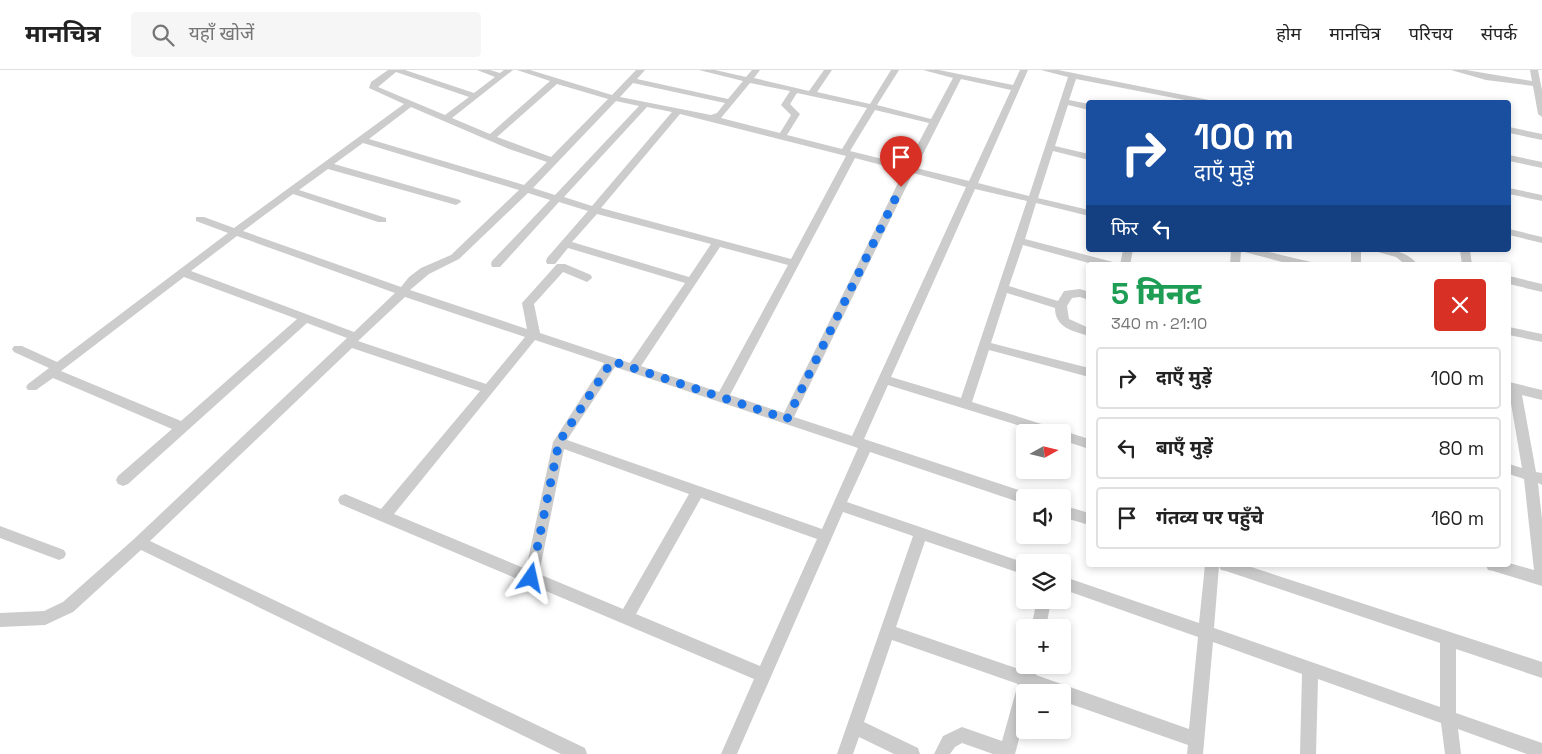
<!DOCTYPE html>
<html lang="hi">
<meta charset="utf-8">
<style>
body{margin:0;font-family:"Space Grotesk","Noto Sans Devanagari",sans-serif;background:#f6f6f6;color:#222;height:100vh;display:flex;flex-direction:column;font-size:19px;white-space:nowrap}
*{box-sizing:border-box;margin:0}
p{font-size:16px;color:#767676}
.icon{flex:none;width:28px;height:28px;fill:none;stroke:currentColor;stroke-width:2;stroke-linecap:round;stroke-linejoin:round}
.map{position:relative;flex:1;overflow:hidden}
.details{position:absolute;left:1086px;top:192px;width:425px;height:305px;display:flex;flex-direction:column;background:#fff;border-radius:5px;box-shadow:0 2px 8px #0003}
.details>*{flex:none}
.top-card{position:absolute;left:1086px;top:30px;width:425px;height:152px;border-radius:5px;box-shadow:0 2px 8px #0003;background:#1a4fa0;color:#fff;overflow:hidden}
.needle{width:32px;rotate:82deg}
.controls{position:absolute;left:1016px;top:354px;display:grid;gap:10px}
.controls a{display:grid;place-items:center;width:55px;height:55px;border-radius:5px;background:#fff;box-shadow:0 2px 8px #0003;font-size:25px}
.pin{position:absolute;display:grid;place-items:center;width:42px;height:42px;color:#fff;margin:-51px -21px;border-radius:50% 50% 50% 0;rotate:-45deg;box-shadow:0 0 5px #0007}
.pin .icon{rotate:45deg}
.me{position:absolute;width:55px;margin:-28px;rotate:11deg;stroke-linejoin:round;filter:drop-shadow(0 0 4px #0008)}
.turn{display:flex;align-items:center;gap:18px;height:105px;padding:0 25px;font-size:22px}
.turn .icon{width:65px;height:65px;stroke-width:2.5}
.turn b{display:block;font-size:35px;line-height:42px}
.then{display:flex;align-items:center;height:48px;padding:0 25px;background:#0003;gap:10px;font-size:19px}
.round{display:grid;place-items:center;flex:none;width:52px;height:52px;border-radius:5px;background:#f6f6f6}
.summary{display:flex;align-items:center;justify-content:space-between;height:85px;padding:0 25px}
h1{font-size:30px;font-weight:800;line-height:38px;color:#1e9e55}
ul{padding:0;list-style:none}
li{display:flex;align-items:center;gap:15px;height:62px;margin:0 10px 8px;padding:0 15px;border:2px solid #e0e0e0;border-radius:5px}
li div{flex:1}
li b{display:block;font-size:19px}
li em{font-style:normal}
header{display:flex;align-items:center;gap:30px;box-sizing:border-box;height:70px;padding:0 25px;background:#fff;border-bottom:1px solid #e0e0e0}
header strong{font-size:24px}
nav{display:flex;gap:28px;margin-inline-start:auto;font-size:18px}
.search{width:350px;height:45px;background:#f6f6f6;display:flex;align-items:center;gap:12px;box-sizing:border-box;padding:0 18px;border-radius:5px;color:#767676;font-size:19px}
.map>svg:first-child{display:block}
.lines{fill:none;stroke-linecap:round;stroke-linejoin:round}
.street{fill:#ccc;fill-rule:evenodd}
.route{stroke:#1a73e8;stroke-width:9;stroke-dasharray:0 16.2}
</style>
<header>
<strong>मानचित्र</strong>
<div class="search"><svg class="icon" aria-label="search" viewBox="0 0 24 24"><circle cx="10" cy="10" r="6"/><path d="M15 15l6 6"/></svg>यहाँ खोजें</div>
<nav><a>होम</a><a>मानचित्र</a><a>परिचय</a><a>संपर्क</a></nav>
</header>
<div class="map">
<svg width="1542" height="684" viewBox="0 0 1542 684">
<rect width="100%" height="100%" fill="#fff"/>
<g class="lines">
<!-- street -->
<path class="street" d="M388 0H405L474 23 495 7 477 0H490L500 3 504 0H513L452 48 490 64 550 11 517 0H530L612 25 636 0H645L637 9 728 29 743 11 699 0H715L746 7 752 0H760L754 8 809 21 824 0H832L817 22 870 34 891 0H899L877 35 931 49 953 8 923 0H939L1013 15 1020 0H1028L978 113 1029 126 1068 7 1041 0H1058L1209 30 1210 32H1195L1076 9 1069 30 1089 34V40L1068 35 1055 76 1089 84V90L1053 81 1038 128 1089 140V146L1036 133 1025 169 1113 192 1114 195H1096L1023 175 1009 216 1058 231 1064 221 1080 219 1089 222V230L1080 227 1072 228 1067 236 1069 249 1089 258V266C1073 261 1055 258 1055 238L1007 223 991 273 1089 298V307L989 280 972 332 1089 369V379L1062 370V362H1040L888 315 864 369 1025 422 1030 424 1032 428H1025V434L870 382 847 432 1025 493V505L925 471 896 557 1022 600 1025 591V595H1039L1036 605 1189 659 1198 567 1062 519V506L1199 553 1205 495H1245L1542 592V608L1456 579V643L1542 673V684H1527L1458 659 1461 684H1445L1441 653 1318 609 1316 684H1300L1302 604 1213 572 1203 684H1187L1188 675 1062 631V622H1041L1032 619V622H1025V647L1015 684H993L962 673 955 677 950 684H934L943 666 962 657 1002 671 1018 614 892 570 864 652 918 678 920 684H894L859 667 853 684H837L913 466 843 442 737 684H721L754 609 340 434 338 430 340 426 345 424 381 439 480 321 352 278 150 471 585 678 587 684H561L141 480 73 542 45 555 0 557V543L44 541 63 532 134 469 347 268 307 253 128 414 123 416 118 414 116 410 118 406 172 359 53 308 36 320H28L26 317 28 314 49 298 14 282 12 279 14 276H22L57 292 228 163 196 151V147H204L234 158 404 34 369 18 371 12ZM396 2 469 27 445 45 378 17ZM961 9 1011 20 969 111 916 98ZM633 13 725 33 717 43 711 45 620 27ZM750 13 790 21 781 35 791 45 780 63 721 48ZM557 14 608 29 551 87 497 67ZM797 23 867 38 842 79 787 65 800 44 790 34ZM616 31 639 36 555 125 533 118ZM411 37 509 79 547 92 524 115 369 69ZM647 37 672 42 592 136 564 127ZM875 40 929 53 907 95 850 81ZM680 44 846 86 791 189 601 138ZM363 73 519 120 451 185 421 198 409 207 401 217 243 161 293 124 378 152H386V148L299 120 328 99 456 135 461 132 460 130 334 94ZM855 88 904 101 784 343 730 325ZM913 103 966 117 852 366 794 347ZM975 119 1027 131 961 328 891 307ZM528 123 550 130 492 191 491 194 492 197H500L559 132 588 141 547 188 546 191 547 194H555L568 178 685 213 630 293 540 263 534 234 563 202 587 212 592 208 591 205 565 194H557L522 233 527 259 410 220 429 204 459 189ZM597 144 711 174 689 207 572 172ZM237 166 395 223 354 262 191 201ZM720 177 788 195 719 322 641 296ZM184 207 297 249 181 351 61 301ZM405 227 525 267 486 314 358 271ZM535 270 604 293 553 372 526 499 394 444ZM615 297 858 378 822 459 567 370ZM564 379 689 424 623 539 539 504ZM701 428 817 469 760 596 636 544ZM1219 496 1221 500 1226 501 1440 573V637L1214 558Z
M1451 0H1466L1532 11 1530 0H1538L1542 20V47L1538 44 1533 16 1486 10Z
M1509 57 1542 64V70L1509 63Z
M1509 85 1542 92V98L1509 91Z
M1509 118 1542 125V131L1509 124Z
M1509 159 1542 167V173L1509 165Z
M1123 180H1133L1130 195H1120Z
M1231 180H1260L1311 192 1312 195H1293L1241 181 1240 195H1230Z
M1351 180H1361V195H1351Z
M1377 180C1394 180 1407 181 1418 195H1406L1396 187 1378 182Z
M1460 180H1470L1472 195H1462Z
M1509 206 1542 214V222L1509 214Z
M1509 257 1542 264V272L1509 265Z
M1509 312 1542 320V330L1522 325 1536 402 1542 403V415L1538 413 1542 449V516L1493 501 1488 500 1486 495H1509V493L1534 500 1524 409 1509 404V394L1522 398 1509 322Z
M1062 435 1089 443V455L1062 447Z
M0 456 64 480 66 484 64 488 59 490 0 468Z
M1037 530H1051L1046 558H1031Z"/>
</g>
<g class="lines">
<!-- route -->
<path class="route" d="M531 508 559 372 612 291 787 349 901 117"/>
</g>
</svg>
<div class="controls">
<a><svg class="needle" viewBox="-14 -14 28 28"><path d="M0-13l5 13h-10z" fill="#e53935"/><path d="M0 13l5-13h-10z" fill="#767676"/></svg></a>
<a><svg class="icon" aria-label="sound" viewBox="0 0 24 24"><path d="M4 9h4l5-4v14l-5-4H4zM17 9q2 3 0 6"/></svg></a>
<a><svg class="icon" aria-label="layers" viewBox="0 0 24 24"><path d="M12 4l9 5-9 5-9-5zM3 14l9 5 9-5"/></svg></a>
<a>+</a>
<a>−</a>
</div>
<div class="pin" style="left:901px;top:117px;background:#d93025"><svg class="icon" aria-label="arrive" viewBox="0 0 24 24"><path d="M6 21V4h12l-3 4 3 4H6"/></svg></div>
<svg class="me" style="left:531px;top:508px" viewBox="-20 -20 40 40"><path d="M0-17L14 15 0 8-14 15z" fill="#1a73e8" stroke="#fff" stroke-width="4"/></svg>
<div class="top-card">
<div class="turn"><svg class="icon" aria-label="right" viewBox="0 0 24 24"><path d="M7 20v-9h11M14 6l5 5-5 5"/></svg><div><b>100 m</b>दाएँ मुड़ें</div></div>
<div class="then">फिर<svg class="icon" aria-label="left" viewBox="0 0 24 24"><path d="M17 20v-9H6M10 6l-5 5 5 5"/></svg></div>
</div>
<section class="details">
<div class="summary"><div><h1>5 मिनट</h1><p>340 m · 21:10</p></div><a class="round" style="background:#d93025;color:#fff"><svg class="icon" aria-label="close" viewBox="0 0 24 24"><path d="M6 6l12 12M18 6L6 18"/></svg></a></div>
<ul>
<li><svg class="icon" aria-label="right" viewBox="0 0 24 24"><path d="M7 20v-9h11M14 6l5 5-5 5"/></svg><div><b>दाएँ मुड़ें</b></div><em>100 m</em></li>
<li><svg class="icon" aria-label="left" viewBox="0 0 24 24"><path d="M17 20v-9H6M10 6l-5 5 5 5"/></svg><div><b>बाएँ मुड़ें</b></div><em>80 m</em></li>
<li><svg class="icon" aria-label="arrive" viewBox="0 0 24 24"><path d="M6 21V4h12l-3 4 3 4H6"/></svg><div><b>गंतव्य पर पहुँचे</b></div><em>160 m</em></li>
</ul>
</section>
</div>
